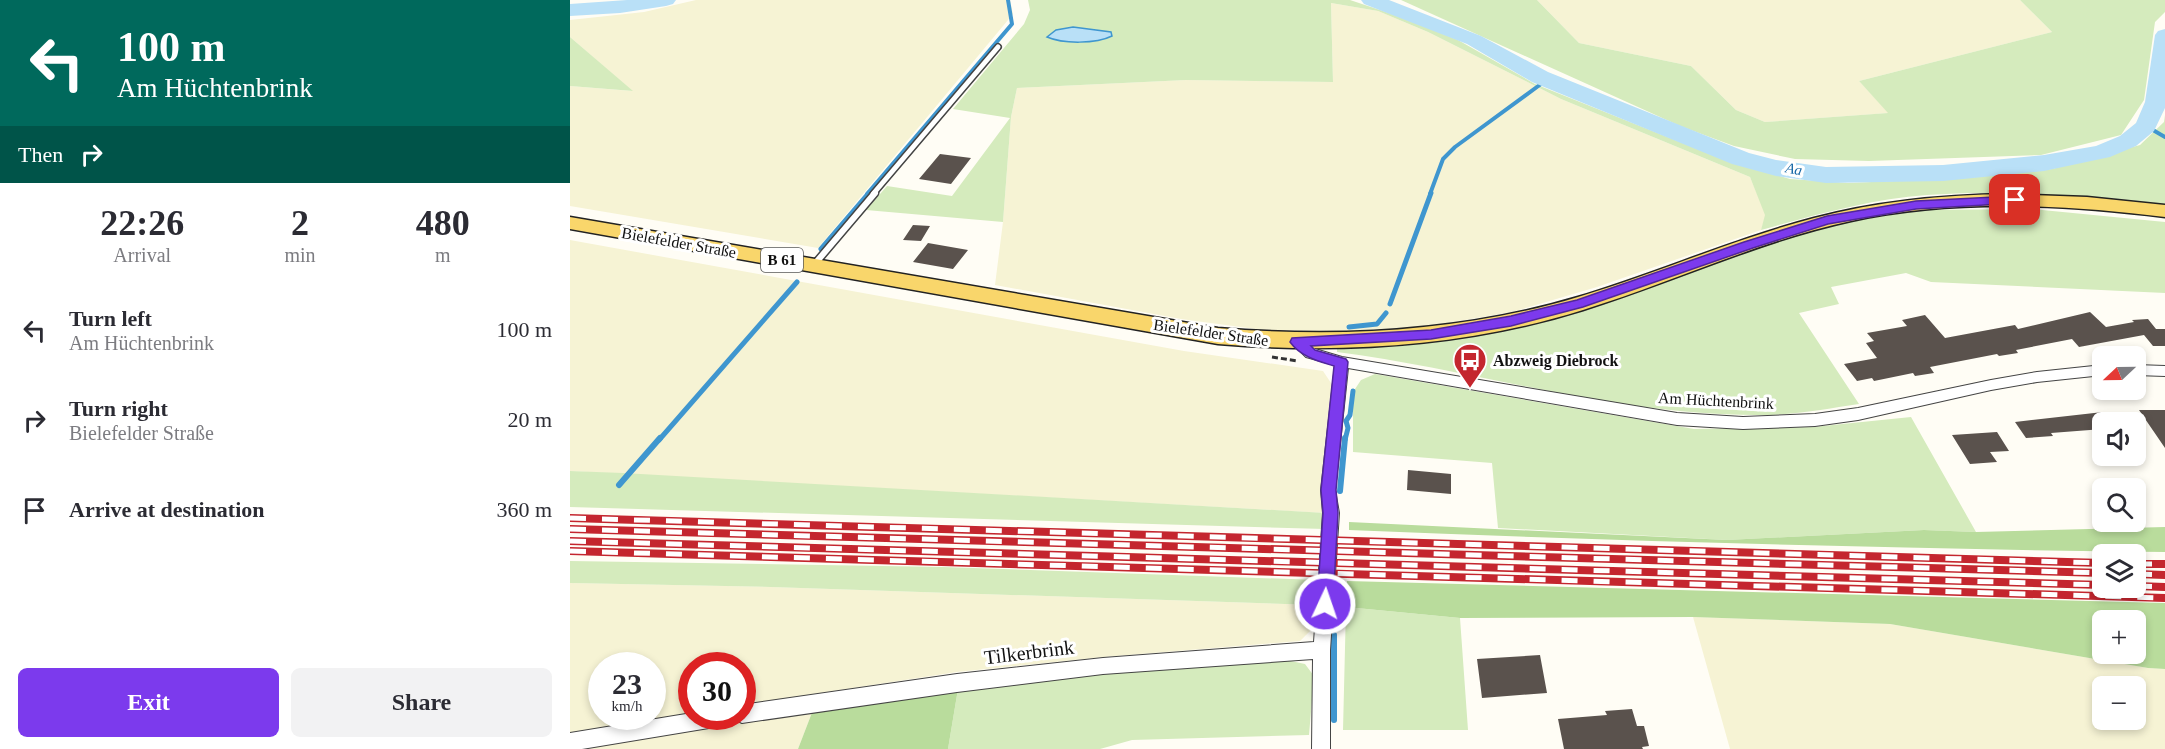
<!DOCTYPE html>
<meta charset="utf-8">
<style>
body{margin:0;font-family:Georgia,serif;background:#f2f2f3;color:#2b2b33;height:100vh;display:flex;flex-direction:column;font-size:22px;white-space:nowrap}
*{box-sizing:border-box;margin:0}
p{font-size:20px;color:#7c7c81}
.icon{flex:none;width:33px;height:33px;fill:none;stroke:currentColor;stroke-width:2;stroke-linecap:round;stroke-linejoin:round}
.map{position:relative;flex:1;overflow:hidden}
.details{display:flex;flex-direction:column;background:#fff;width:570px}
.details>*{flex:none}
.banner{background:#00695c;color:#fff;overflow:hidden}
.needle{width:39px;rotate:248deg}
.tools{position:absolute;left:1522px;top:346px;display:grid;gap:12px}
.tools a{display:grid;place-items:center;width:54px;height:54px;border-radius:9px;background:#fff;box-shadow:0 3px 9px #0003;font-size:30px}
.speed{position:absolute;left:18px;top:652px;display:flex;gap:12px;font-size:30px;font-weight:700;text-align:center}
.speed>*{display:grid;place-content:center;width:78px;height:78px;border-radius:50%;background:#fff;box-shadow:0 3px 9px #0003;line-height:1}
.speed small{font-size:15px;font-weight:400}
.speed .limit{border:9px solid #d22;background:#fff;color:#111}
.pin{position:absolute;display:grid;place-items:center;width:51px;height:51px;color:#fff;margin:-26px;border-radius:12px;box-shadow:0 3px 9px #0006}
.me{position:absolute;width:66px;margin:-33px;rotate:3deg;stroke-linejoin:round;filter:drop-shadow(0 0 4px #0008)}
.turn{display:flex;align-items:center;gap:21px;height:126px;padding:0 18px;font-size:27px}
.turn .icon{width:78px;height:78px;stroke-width:2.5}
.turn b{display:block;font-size:42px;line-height:51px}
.then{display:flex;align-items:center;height:57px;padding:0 18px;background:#0003;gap:12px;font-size:22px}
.eta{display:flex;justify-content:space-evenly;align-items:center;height:102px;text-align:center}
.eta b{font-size:36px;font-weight:800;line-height:42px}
.action{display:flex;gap:12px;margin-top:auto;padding:12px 18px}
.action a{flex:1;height:69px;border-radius:9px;background:#7c3aed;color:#fff;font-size:24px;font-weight:800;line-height:69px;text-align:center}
.action a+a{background:#f2f2f3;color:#2b2b33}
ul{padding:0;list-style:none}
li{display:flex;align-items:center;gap:18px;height:90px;padding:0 18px}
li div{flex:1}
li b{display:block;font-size:22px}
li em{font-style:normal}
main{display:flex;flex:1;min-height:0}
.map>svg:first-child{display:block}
.farmland{fill:#f6f3d4;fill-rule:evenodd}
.green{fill:#d5ebbd;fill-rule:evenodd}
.forest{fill:#b9dc9c;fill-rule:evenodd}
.water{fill:#b9e0f7;stroke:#3f96cf;stroke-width:1.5}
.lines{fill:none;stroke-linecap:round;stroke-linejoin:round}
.stream-far2{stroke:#3f96cf;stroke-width:4}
.stream-far1{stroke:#3f96cf;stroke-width:5}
.stream{stroke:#3f96cf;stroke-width:6}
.river{fill:#b9e0f7;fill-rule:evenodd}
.building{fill:#5a524d}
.service-far1-casing{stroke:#444;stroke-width:8}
.service-casing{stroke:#444;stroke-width:9}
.minor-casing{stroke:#444;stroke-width:2}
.primary-casing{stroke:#222;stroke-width:3}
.path{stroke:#333;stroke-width:3;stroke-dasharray:6 3;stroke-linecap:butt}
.service-far1{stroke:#fff;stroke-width:5}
.service{stroke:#fff;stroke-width:6}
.minor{fill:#fff;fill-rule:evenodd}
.primary{fill:#f9d66b;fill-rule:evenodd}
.rail-casing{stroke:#c4262e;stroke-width:8}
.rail{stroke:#fff;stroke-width:5;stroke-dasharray:16;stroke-linecap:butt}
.route{fill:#7c3aed;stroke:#51269a;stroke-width:1.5}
.labels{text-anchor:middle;stroke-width:6;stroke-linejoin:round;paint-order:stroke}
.far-water-label{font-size:15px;font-style:italic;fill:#1768a6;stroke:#fff}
.shield{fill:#fff;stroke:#585858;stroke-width:1.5}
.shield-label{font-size:15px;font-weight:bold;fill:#111}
.street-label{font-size:16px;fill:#111;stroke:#fff}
.poi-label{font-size:16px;font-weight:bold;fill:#111;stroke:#fff;text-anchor:start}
.near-street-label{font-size:20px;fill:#111;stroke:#fff}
</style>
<main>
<section class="details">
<div class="banner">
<div class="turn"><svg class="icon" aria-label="left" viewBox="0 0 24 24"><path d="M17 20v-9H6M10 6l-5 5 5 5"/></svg><div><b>100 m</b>Am Hüchtenbrink</div></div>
<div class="then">Then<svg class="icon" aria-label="right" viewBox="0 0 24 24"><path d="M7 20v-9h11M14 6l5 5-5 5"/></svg></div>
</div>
<div class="eta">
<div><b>22:26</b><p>Arrival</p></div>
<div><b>2</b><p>min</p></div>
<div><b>480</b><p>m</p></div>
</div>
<ul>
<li><svg class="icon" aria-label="left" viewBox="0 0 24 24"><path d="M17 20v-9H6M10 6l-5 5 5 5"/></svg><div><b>Turn left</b><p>Am Hüchtenbrink</p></div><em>100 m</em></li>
<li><svg class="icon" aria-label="right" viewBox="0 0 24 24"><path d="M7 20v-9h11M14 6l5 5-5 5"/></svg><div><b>Turn right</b><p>Bielefelder Straße</p></div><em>20 m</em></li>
<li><svg class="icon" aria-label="arrive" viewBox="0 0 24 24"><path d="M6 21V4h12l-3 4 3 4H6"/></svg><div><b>Arrive at destination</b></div><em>360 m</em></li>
</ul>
<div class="action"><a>Exit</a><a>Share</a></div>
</section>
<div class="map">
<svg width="1595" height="749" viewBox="0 0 1595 749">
<rect width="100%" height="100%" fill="#fffdf5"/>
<!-- farmland -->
<path class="farmland" d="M126 0H440L443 14 248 248 0 206V86L62 91 0 37V20L74 12Z
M967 0H1450L1482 32 1289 81 1319 113 1195 122 1166 110 1121 66 1009 43Z
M761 3 808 11 858 32 991 99 1180 177 1196 215 1191 230 1027 287 942 312 860 326 773 332 693 330 611 319 425 285 433 222 441 117 447 88 616 80 763 82Z
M0 240 614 351 753 371 763 386 751 485 756 513 0 471Z
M0 583 201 587 745 605 744 627 730 641 534 657 387 672 173 705 172 666H122L121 713 0 734ZM32 666H82V717H32Z
M1123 617 1320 624 1578 668 1595 669V749H1160ZM1533 687H1566V720H1533Z
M243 710 228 749H10L18 747Z"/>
<!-- green -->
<path class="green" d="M458 0H780L831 17 888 40 965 84 1160 162 1220 179 1278 183 1397 178 1482 169 1570 145 1594 122 1595 115V206C1516 197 1437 189 1357 195 1301 199 1245 215 1191 230L1195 215 1180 177 991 99 858 32 808 11 761 3 763 82 616 80 447 88 441 117 433 222 296 210 317 186 382 196 440 118 383 109 454 24 460 10ZM494 28H513L541 32 518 41 482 39Z
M831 0H967L1009 43 1121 66 1166 110 1195 122 1318 113 1289 81 1482 32 1450 0H1595V12L1585 22 1574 100 1551 135 1471 155 1299 161 1225 159 1164 146 1110 126Z
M0 37 63 91 0 86Z
M1462 209 1595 222V293L1361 282 1336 273 1261 287 1269 304 1229 313 1289 404C1255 409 1220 416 1185 415 1044 415 906 370 767 352V347L861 343 951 326 1037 303 1208 241 1253 228 1295 219 1354 210Z
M805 374 1124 429 1243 427 1341 417 1406 532 1354 530 1157 540 928 528 922 463 783 452V392L791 380Z
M0 471 53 473 756 513 755 529 0 507Z
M0 561 373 567 749 580 745 605 201 587 0 583Z
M776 607 890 618 898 730H773Z
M716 660 735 664 744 676 739 735 562 740 530 749H378L388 689 532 672Z"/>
<!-- forest -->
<path class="forest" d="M779 522 1157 540 1354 530 1406 532 1595 527V552C1323 549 1051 541 779 530Z
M777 581 1595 603V669L1578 668 1320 624 1123 617 890 618 776 607ZM1533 621H1566V654H1533Z
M388 689 378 749H228L243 710Z"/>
<!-- water -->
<path class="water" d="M503 27 541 32 542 36C526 44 493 44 477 37L486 30Z"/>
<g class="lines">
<!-- stream-far2 -->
<path class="stream-far2" d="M1576 126 1595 137
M297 194 442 24 438 0
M860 194 873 159 885 147 971 84 970 77"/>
<!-- stream-far1 -->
<path class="stream-far1" d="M251 249 299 193
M820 304 861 193
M779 327 807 324 816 313
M89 440 227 282
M775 440 778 428 776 421 780 415 783 391"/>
<!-- stream -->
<path class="stream" d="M49 485 90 438
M770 491 775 438
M764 635V720"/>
<!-- river -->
<path class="river" d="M57 0H106L103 4 96 6 50 13 0 16V4Z
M791 0H819L911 36 978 72 1179 153 1206 160 1256 167 1373 165 1474 155 1526 146 1550 136 1566 123 1575 102 1585 35 1588 31 1595 29V108L1584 131 1566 146 1540 157 1474 171 1373 181 1256 183 1206 176 1162 164 962 82 897 44 794 4Z"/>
</g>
<!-- building -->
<path class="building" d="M370 154 401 158 381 184 349 179Z
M343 225 360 226 351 241 333 240Z
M358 243 398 250 383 269 343 262Z
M1520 312 1536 327 1564 322 1562 320 1578 319 1586 329H1595V346H1583L1574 335 1509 347 1502 339 1446 350 1448 353 1429 356 1427 354 1360 367 1364 373 1345 376 1343 373 1304 381 1302 378 1287 381 1274 364 1307 358 1296 343 1304 341 1297 333 1337 326 1332 320 1355 315 1375 338 1445 325 1448 329Z
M1569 410H1595V448Z
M1533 412V429L1481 433 1483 436 1456 438 1445 422Z
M1427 432 1439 451 1420 452 1427 462 1400 464 1382 435Z
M838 470 881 474V494L837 490Z
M970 655 977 693 912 698 907 659Z
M1062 709 1067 726H1074L1079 746 1072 747 1073 749H994L988 719 1037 715 1035 711Z"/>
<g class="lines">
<!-- service-far1 casing -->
<g class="service-far1-casing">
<path id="service-far1" d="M303 194 428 47"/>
</g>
<!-- service casing -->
<g class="service-casing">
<path id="service" d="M243 266 305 193"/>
</g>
<!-- minor casing -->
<g class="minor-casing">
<path id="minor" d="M727 336 745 349 772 357 1107 413 1173 417 1245 414 1288 408 1421 380 1467 372 1533 365V375L1467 382 1421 390 1288 420 1245 426 1173 429 1107 425 778 368 765 490 769 513 760 650V749H742L743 659 533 674 387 692 172 723 166 720 164 717H172V705L387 674 533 658 744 642 753 513 751 490 765 365 736 357 720 341Z
M1566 365 1595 366V376L1566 375Z
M122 713V717H160L157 723 151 726 12 749H0V733Z"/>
</g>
<!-- primary casing -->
<g class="primary-casing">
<path id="primary" d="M1438 194 1517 197 1595 205V217C1490 204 1384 199 1281 221 1189 241 1103 282 1013 310 895 347 771 354 648 344L0 229V217L648 328C769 338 891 332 1008 297 1088 273 1164 239 1244 218 1308 201 1372 195 1438 194Z"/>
</g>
<!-- path -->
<path class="path" d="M702 357 728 361"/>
<!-- service-far1 -->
<use href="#service-far1" class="service-far1"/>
<!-- service -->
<use href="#service" class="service"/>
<!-- minor -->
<use href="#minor" class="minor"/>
<!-- primary -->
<use href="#primary" class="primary"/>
<!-- rail casing -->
<g class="rail-casing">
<path id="rail" d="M0 518 1533 563
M0 529 1533 573
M0 541 1533 585
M0 551 1595 598
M1566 564H1595
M1566 574 1595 575
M1566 586 1595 587"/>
</g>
<!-- rail -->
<use href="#rail" class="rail"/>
</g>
<!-- route -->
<path class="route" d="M1445 196 1451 200 1449 203 1346 209 1258 224 1183 248 1013 307 941 326 861 339 741 346 745 350 776 359 778 362 766 490 768 513 763 604 761 610 755 612 749 610 747 604 753 513 751 490 764 366C748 361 731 357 720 342L722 338 861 330 941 316 1007 300 1174 242 1257 216 1346 201Z"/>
<!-- icons -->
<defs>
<g id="bus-pin" transform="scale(1.725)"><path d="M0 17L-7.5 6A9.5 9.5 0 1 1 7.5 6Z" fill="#c4262e" stroke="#fff"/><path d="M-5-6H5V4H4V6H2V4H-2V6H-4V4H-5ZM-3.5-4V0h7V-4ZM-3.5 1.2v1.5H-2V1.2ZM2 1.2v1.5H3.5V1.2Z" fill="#fff"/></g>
</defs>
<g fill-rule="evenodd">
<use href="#bus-pin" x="900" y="360"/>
</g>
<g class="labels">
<!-- far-water labels -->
<g class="far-water-label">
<text transform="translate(1224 169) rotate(11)" y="5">Aa</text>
</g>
<!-- shield labels -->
<rect class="shield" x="191" y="248" width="42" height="24" rx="4.5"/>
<g class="shield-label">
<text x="212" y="265">B 61</text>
</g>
<!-- street labels -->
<g class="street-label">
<text transform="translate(109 242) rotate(10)" y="6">Bielefelder Straße</text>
<text transform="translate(641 332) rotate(8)" y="6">Bielefelder Straße</text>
<text transform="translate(1146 400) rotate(3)" y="6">Am Hüchtenbrink</text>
</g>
<!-- poi labels -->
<g class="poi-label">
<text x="923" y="366">Abzweig Diebrock</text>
</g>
<!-- near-street labels -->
<g class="near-street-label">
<text transform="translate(459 652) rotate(-7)" y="7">Tilkerbrink</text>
</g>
</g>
</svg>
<div class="tools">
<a><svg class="needle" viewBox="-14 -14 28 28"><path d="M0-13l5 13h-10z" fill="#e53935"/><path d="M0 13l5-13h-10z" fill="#7c7c81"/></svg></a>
<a><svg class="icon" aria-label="sound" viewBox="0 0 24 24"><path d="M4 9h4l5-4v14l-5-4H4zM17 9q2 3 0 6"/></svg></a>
<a><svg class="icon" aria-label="search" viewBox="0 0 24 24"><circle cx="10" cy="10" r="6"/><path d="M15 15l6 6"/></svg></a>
<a><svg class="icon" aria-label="layers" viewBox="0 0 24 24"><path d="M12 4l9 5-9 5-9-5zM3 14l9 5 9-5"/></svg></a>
<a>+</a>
<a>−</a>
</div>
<div class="speed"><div>23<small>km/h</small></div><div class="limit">30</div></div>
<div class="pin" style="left:1445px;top:200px;background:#d93025"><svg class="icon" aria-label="arrive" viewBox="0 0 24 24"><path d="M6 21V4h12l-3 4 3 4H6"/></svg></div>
<svg class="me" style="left:755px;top:604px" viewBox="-20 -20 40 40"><circle r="17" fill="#7c3aed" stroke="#fff" stroke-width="3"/><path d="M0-11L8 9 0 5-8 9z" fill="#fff"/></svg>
</div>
</main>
